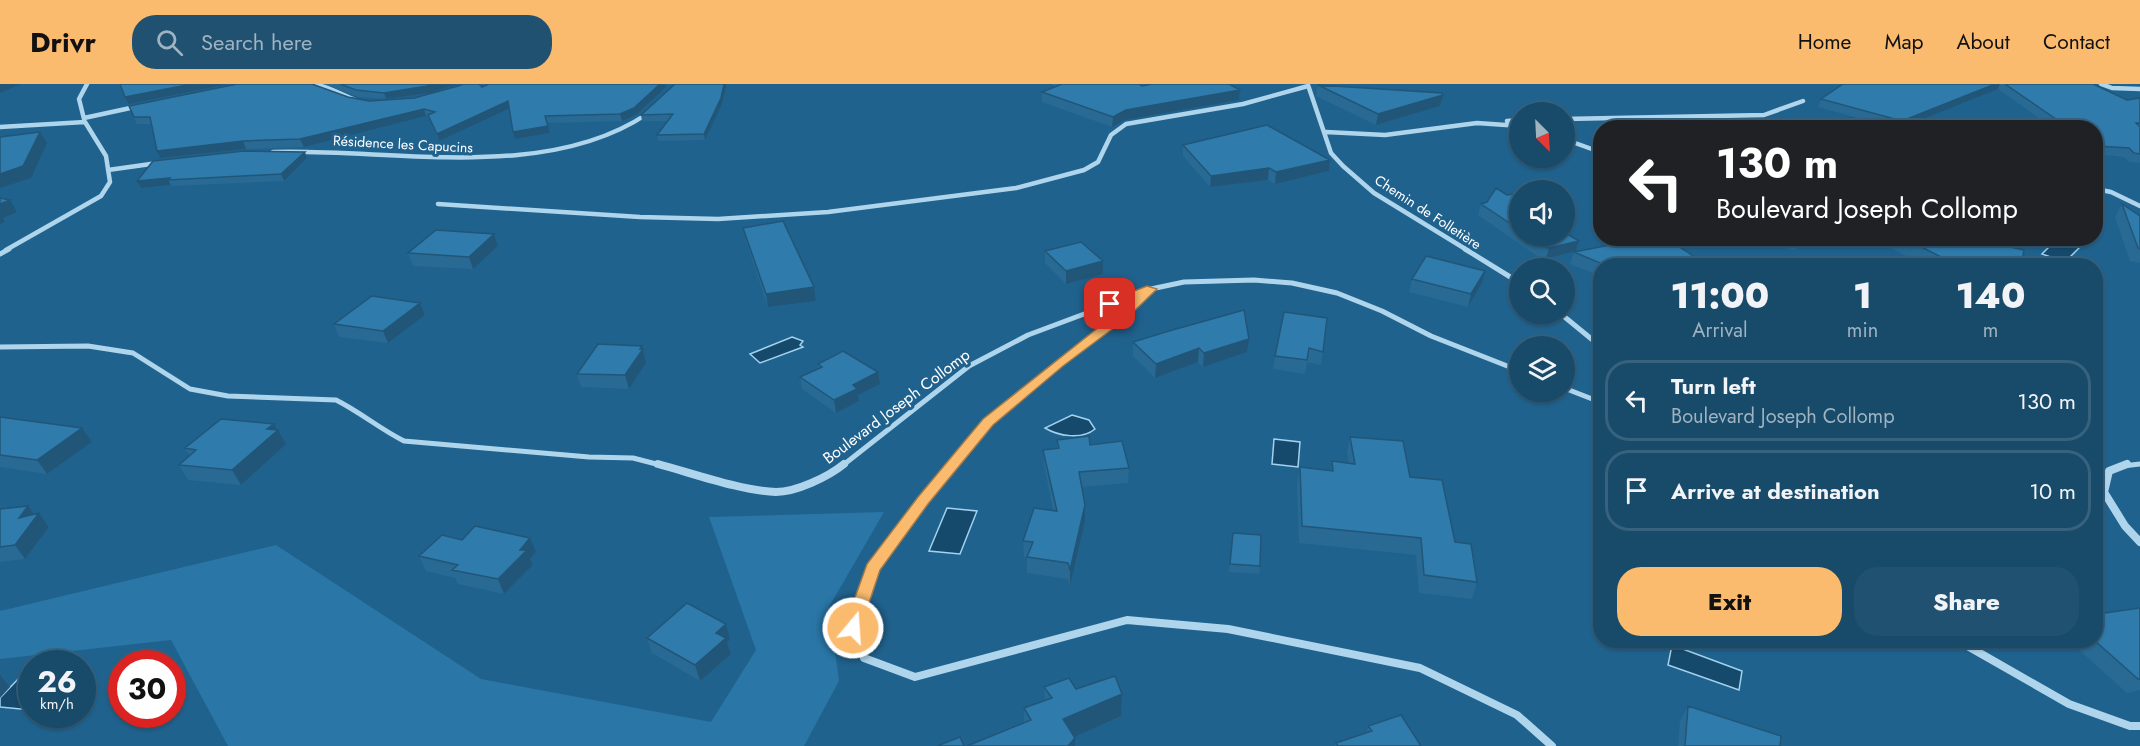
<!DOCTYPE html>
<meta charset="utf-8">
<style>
body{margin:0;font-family:Jost,sans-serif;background:#215170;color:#f1f3f6;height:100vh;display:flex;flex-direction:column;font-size:22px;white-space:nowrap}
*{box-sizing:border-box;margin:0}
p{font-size:20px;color:#9fb3c1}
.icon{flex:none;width:33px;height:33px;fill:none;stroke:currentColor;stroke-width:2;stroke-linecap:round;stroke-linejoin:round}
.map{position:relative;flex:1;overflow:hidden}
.drawer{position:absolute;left:1593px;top:174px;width:510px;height:390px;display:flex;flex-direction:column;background:#184a6a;border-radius:24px;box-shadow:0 2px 4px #0004,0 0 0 2px #36627e}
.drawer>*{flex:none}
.banner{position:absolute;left:1593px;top:36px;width:510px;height:126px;border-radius:24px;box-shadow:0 2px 4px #0004,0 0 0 2px #36627e;background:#202124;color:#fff;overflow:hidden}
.needle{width:39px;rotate:156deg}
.controls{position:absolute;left:1509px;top:18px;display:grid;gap:12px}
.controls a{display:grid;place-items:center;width:66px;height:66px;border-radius:50%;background:#184a6a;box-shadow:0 2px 4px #0004,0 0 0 2px #36627e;font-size:30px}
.speed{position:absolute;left:18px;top:566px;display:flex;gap:12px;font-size:30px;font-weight:700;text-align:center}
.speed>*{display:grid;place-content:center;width:78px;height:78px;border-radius:50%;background:#184a6a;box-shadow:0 2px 4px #0004,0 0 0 2px #36627e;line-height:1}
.speed small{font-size:15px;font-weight:400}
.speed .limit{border:9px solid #d22;background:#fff;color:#111}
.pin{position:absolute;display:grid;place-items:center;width:51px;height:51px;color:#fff;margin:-26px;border-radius:12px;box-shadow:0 3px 9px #0006}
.me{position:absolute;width:66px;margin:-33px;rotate:18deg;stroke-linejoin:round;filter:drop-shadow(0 0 4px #0008)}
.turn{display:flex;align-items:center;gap:21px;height:126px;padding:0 24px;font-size:27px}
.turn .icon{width:78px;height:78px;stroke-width:2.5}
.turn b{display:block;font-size:42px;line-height:51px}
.eta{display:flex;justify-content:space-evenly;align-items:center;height:102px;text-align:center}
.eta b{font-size:36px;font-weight:800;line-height:42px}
.action{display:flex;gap:12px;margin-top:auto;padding:12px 24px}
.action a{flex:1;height:69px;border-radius:24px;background:#fabb6f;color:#111;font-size:24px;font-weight:800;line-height:69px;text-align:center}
.action a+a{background:#215170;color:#f1f3f6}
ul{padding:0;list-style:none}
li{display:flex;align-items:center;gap:18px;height:81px;margin:0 12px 9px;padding:0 12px;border:3px solid #36627e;border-radius:24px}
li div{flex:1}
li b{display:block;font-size:22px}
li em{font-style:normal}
header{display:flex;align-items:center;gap:36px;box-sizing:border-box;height:84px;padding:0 30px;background:#fabb6f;color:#111}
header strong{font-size:28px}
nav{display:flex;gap:33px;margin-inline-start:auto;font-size:21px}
.search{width:420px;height:54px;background:#215170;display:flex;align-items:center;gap:15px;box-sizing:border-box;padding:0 21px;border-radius:24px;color:#9fb3c1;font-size:22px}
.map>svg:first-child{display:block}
.green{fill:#2976a7}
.water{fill:#164a6d;stroke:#a2d2ee;stroke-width:1.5}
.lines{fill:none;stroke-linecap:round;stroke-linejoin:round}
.minor-far2{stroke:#afd5ec;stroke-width:4.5}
.minor-far1{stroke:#afd5ec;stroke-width:5}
.minor{stroke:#afd5ec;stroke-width:8}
.wall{fill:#286a94}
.shaded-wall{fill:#215678}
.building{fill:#2f7bac;stroke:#215678;stroke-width:1.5}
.route{fill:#fabb6f;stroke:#a27a48;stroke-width:1.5}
.labels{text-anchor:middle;stroke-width:6;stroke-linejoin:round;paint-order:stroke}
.far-street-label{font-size:14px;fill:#fff;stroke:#20628e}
.street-label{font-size:16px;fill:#fff;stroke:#20628e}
</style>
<header>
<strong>Drivr</strong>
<div class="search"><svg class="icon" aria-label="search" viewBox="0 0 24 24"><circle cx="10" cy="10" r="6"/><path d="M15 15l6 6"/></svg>Search here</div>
<nav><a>Home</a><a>Map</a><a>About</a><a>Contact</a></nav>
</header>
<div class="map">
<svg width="2140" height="662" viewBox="0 0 2140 662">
<rect width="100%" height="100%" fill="#20628e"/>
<!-- green -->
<path class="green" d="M884 428 829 523 839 597 804 662H228L171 556 0 575V527L276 461 481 595 711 638 756 566 709 433Z"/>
<!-- water -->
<path class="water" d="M2057 155 2069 157 2080 163 2065 178 2042 170Z
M792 253 803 257 800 261 803 263 760 279 750 270Z
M1072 331 1089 336 1095 345C1082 356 1058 352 1045 344Z
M1274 355 1300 358 1298 383 1272 380Z
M947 424 977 427 960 470 929 467Z
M1672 561 1742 587 1739 606 1668 581Z
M20 593 31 594V626L0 623V614Z"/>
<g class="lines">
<!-- minor-far2 -->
<path class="minor-far2" d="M309 0 326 3 355 16
M2101 0 2112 4 2140 5
M1308 1 1331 69 1343 82 1374 109 1467 166
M84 34 135 23
M84 35 79 15 87 0
M1564 35 1764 31 1803 17
M1507 37 1520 36
M0 43 85 38 106 72 110 98 101 112 6 166
M1326 48 1385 51 1477 39 1520 42
M1564 55 1600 68
M273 68C389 64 544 99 647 30
M108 86 158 79
M2096 105 2111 108 2140 122
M438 120 640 133 718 135 828 128 1016 104 1084 86 1098 78 1111 51 1126 40 1243 20 1308 2"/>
<!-- minor-far1 -->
<path class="minor-far1" d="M1465 165 1520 199
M0 170 9 165
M1561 230 1600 262
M0 263 88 262 133 269 190 305 228 312 336 316C360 328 380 345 404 357L589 373 633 374 664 382
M1564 304 1600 318
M842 382 969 282 1028 251 1151 205 1184 198 1254 196 1292 199 1337 209 1382 227 1431 252 1520 287
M952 382 988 338 1058 279 1123 232 1148 207
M2123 382 2140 380"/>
<!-- minor -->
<path class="minor" d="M658 380C692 389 742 407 776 408 796 408 828 393 844 380
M953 380 872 484 853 544 864 574 915 593 1127 536 1228 545 1420 584 1517 631 1552 662
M2127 380 2109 387 2104 408 2125 442 2140 458
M1957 556 2069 620 2130 642H2140"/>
</g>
<!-- wall -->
<path class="wall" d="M323 0H458L429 9 386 15 359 13Z
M675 0H727L722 20 705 56 658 57 657 51 668 37H642L641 31Z
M1052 0H1139L1142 2 1240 6 1239 16 1125 36 1112 43 1042 18V8L1055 3Z
M1843 0H2093L2127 16 2140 14V79L2129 78 2124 73 2096 70V44H2053L1998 5 1901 44H1894L1818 23 1821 15Z
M1318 1 1440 22 1376 41 1316 12Z
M482 3H666L636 31 622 37 547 39 550 49 515 55 513 48 510 25 439 57 428 32H426L304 63 246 65 160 74 151 40H137L134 33 348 13 369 17 414 14Z
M1183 61 1330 76 1329 87 1275 100 1268 96 1210 103 1183 72Z
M307 74 284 97 172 102 171 101 141 104 137 97Z
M1507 111H1520V152H1564L1579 157 1576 167 1546 175 1540 174 1478 131 1481 120Z
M2122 120 2140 132V179L2130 177 2115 133Z
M743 144 814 203 816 217 768 223 746 157Z
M494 150 498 162 473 185 413 182 408 169Z
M1747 154H1816L1813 161 1799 159 1796 166 1748 159Z
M1874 154H1969L2021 182H1925L1874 155Z
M1045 167 1103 190 1066 200 1045 179Z
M1574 168 1696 182H1600V192L1570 180Z
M1412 195 1482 199 1468 223 1409 208Z
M420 219 425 231 388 259 339 253 334 240Z
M1327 234 1321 281 1307 278 1305 290 1273 285 1275 272Z
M1133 258 1247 268 1203 283 1198 278 1155 294 1133 272Z
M642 262 646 279 629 305 581 303 577 290Z
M818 280 880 300 858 311 859 317 836 329 802 305 800 293 818 284Z
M0 332V333L92 358 47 390 0 383Z
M277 346 286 360 241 401 188 396 179 381 190 372 185 364Z
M1350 353 1410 393 1455 458 1477 498 1472 515 1419 509 1416 471 1299 459 1297 400 1300 383 1331 387 1332 377 1349 380 1347 369Z
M1057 356 1090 361 1129 384 1128 399 1082 403 1085 437 1070 502 1068 495 1027 489V473H1024L1023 457 1053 426 1044 380 1043 366 1057 364Z
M28 422 34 430 39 429 49 443 25 475 0 478V425Z
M1233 449 1260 482 1259 490 1229 488Z
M462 456 536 468 530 475 533 481 504 510 458 500 455 494 426 487 419 472Z
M2140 524V606L2127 609 2068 556H2096L2098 530Z
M726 540 730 555 727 558 731 570 700 597 652 569 647 554Z
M1044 603 1122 610 1121 632 1074 653 1075 654V662H967L1024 639V624L1045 617Z
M1688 622 1780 662H1678L1680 637Z
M1368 642 1421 662H1335L1336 659 1367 649Z"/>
<!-- shaded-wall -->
<path class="shaded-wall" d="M0 0H21L0 9Z
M192 0H228L129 20 125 13Z
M434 0H458L429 9 386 15 384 9Z
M660 0H665L666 3 636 31 622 37 620 30Z
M724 0H727L722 20 705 56 704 50Z
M1995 0H2000L1998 5 1901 44H1899L1902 37Z
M1240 6 1239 16 1125 36 1112 43 1113 33 1126 26Z
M1443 11 1440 22 1376 41 1378 30Z
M508 17 511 24 439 57 437 50Z
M424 25 426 32 304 63 300 55Z
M548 42 550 49 515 55 513 48Z
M40 48 47 59 31 94 0 104V90Z
M243 57 246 65 160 74 157 67Z
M305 68 307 74 284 97 281 90Z
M1330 76 1329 87 1275 100 1276 88Z
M1269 84 1268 96 1210 103 1211 92Z
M170 94 168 96 171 101 141 104 137 97Z
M10 116 17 128 3 134 5 138 0 140V120Z
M494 150 498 162 473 185 469 173Z
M1579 157 1576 167 1546 175 1549 164Z
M1103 177V190L1066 200V187Z
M1485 187 1482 199 1468 223 1471 210Z
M814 203 816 217 768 223 766 210Z
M420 219 425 231 388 259 383 247Z
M1249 255 1247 268 1203 283 1204 269Z
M642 262 646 279 629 305 625 291Z
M1199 264 1198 278 1155 294 1156 280Z
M878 288 880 300 858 311 859 317 836 329 834 316 853 301Z
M274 340 277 346H278L286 360 241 401 232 386 267 345Z
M82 344 92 358 47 390 37 376Z
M1085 421V437L1070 502V486Z
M28 422 36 433 39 429 49 443 25 475 15 461 19 434Z
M530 454 536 468 530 475 533 481 504 510 498 495 520 466Z
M726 540 730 555 727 558 731 570 700 597 695 581 716 549Z
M0 591 10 603 0 614Z
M1122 610 1121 632 1063 658V635Z
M1075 654V662H1068Z"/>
<!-- building -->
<path class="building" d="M120 0H192L125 13Z
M237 0H312L348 13 369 17 414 14 458 2 463 0H479L482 3 489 0H660L634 24 620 30 545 32 548 42 513 48 508 17 437 50 428 31 435 28 424 25 300 55 243 57 157 67 150 33H134L129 22Z
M340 0H434L427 2 384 9 356 6Z
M675 0H724L721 14 704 50 657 51 673 30 641 31Z
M1062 0H1139L1142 2 1152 0H1229L1240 6 1126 26 1113 33 1042 8Z
M1843 0H1995L1902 37 1821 15Z
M2005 0H2093L2127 16 2140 14V39H2136L2140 43V70L2134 69 2129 64 2096 62V44H2069Z
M1318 1 1442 9 1443 11 1378 30Z
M1851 34 1885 44 1816 43Z
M1267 41 1330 76 1276 88 1269 84 1211 92 1183 61Z
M40 48 23 82 0 90V53Z
M244 67 305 68 281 90 168 96 170 94 137 97 153 77Z
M1496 104 1507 111 1515 110 1520 111V146L1481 120 1487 118Z
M0 114 10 116 0 120Z
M2122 120 2140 132V165L2138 164Z
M783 137 814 203 766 210 743 144Z
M436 146 494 150 469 173 408 169Z
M1564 148 1579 157 1549 164 1543 163 1527 152H1564Z
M1646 154H1666L1692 171 1696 182H1607L1574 168Z
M1904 154H1969L2024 166 2021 182H1992L1943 174Z
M1081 158 1103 177 1066 187 1045 167Z
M1426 172 1485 187 1471 210 1412 195Z
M372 212 420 219 383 247 334 240Z
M1244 226 1249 255 1204 269 1199 264 1156 280 1133 258 1169 247Z
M1284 228 1327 234 1323 268 1309 264 1307 276 1275 272Z
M598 260 642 262 640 265H643L625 291 577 290Z
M843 267 878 288 853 301 857 305 834 316 800 293 822 283 818 280Z
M0 333 82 344 37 376 0 371Z
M221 335 274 340 267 345 278 346 232 386 179 381 196 366 185 364Z
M1089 352 1090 361 1122 357 1129 384 1079 388 1085 421 1070 486 1068 479 1027 473 1033 458 1023 457 1034 424 1057 427 1043 366 1059 364 1057 356Z
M1350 353 1403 357 1410 393 1442 396 1455 458 1471 460 1477 498 1424 491 1421 454 1302 442 1300 383 1333 387 1332 377 1355 380Z
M28 422 19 434 39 429 15 461 0 463V425Z
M475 442 530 454 520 466H527L498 495 452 486 458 481 419 472 442 451 462 456Z
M1233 449 1261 451 1260 482 1230 480Z
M687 519 726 540 716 549 726 554 695 581 647 554Z
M2140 524V595H2138L2094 556H2096V528L2098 530Z
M1115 592 1122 610 1063 635 1075 654 1068 662H967L1031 636 1024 624 1052 614 1044 603 1069 594 1076 605Z
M1688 622 1781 652 1780 662H1685Z
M1401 631 1421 662H1338L1336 659 1372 647 1368 642Z
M960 653 964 662H937Z"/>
<!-- route -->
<path class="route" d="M1147 202 1157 205 1127 234 1063 282 993 341 928 420 880 486 859 549H847L844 544 867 480 918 413 983 335 1133 216 1110 224 1104 220 1106 218Z"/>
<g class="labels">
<!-- far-street labels -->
<g class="far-street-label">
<text transform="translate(403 60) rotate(3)" y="5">Résidence les Capucins</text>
<text transform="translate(1428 128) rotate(33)" y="5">Chemin de Folletière</text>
</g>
<!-- street labels -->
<g class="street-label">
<text transform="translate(896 322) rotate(-37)" y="6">Boulevard Joseph Collomp</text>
</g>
</g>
</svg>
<div class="controls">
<a><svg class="needle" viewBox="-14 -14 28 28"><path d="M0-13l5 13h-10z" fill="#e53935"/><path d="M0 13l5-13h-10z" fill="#9fb3c1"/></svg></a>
<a><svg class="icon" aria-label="sound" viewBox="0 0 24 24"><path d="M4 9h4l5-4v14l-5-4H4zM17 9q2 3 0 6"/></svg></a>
<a><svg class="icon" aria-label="search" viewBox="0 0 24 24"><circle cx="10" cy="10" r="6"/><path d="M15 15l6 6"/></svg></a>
<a><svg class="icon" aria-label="layers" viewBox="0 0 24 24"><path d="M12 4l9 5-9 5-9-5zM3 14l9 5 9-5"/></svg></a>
</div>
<div class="speed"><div>26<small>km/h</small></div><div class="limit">30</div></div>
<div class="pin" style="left:1110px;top:220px;background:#d93025"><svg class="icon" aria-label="arrive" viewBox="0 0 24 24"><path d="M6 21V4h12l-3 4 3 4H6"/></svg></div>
<svg class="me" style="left:853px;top:544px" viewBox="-20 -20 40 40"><circle r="17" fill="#fabb6f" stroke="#fff" stroke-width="3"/><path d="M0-11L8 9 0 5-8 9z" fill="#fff"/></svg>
<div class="banner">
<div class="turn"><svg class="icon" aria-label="left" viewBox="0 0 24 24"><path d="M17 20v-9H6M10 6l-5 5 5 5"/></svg><div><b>130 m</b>Boulevard Joseph Collomp</div></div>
</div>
<section class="drawer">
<div class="eta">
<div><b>11:00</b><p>Arrival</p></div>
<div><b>1</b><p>min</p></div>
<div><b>140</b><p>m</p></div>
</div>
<ul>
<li><svg class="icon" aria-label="left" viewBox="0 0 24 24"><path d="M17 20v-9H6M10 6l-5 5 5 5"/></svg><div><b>Turn left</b><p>Boulevard Joseph Collomp</p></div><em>130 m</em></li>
<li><svg class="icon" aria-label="arrive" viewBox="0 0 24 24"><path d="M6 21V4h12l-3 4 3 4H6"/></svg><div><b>Arrive at destination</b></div><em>10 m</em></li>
</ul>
<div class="action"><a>Exit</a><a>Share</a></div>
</section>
</div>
